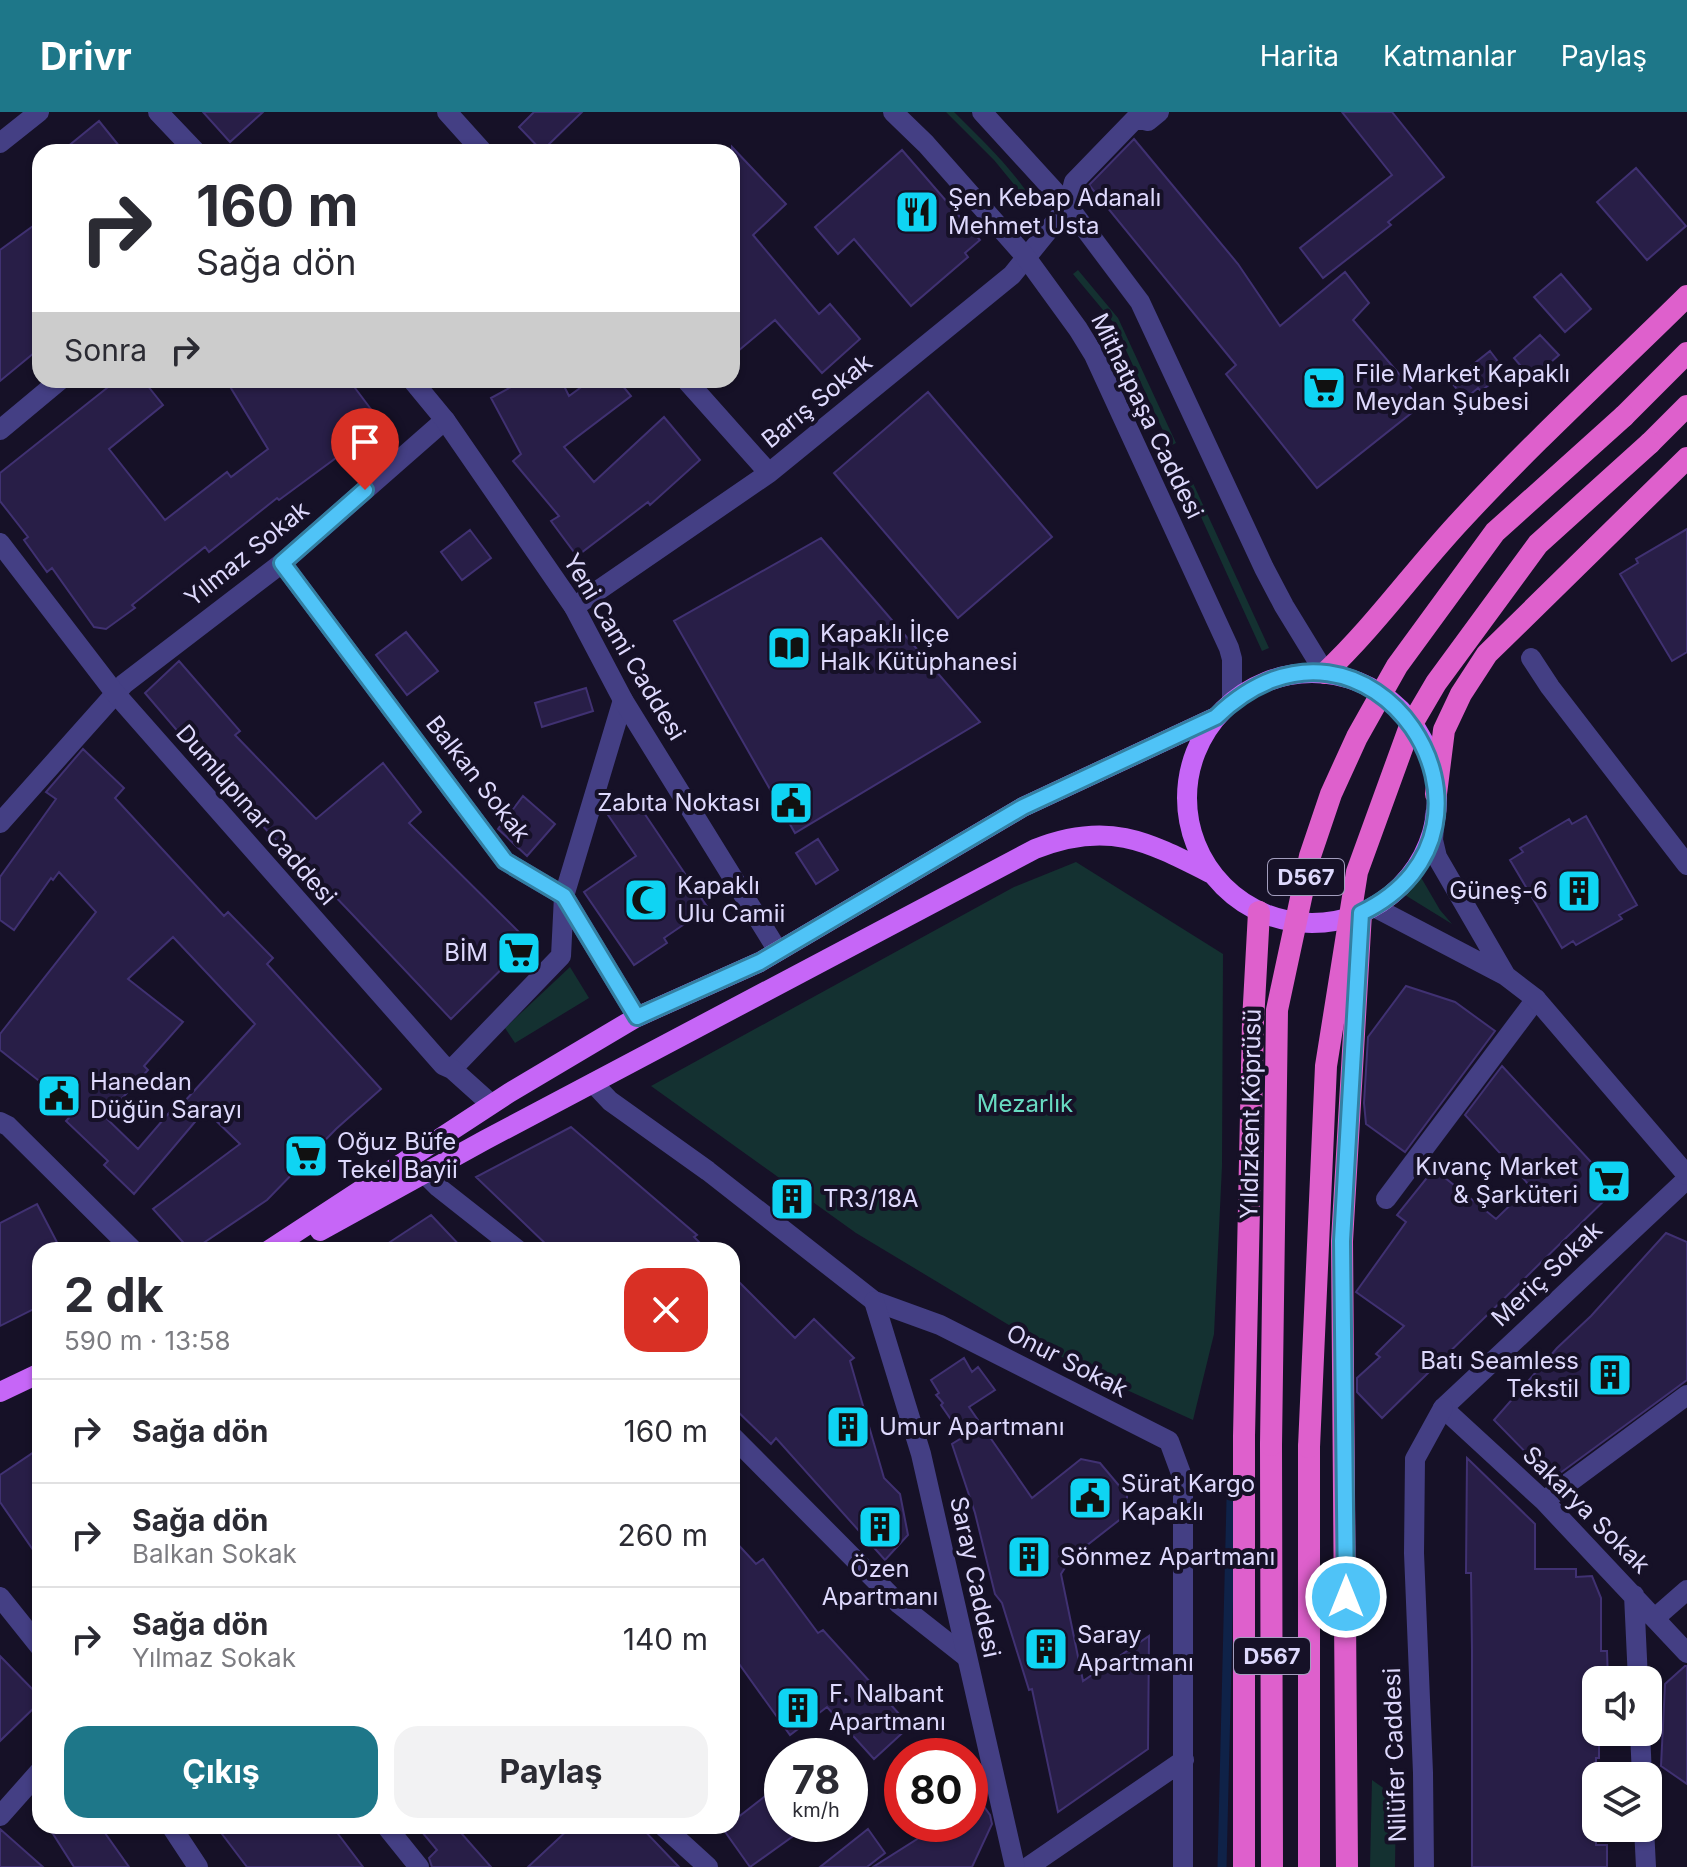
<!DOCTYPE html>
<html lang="tr">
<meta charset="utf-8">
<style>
body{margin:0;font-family:Inter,sans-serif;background:#f2f2f3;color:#2b2b33;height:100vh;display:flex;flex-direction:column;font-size:30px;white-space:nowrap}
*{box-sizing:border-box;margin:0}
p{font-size:26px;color:#7c7c81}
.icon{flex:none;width:44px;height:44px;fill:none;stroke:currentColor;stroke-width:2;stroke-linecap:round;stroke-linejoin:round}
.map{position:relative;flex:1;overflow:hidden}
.sheet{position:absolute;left:32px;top:1130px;width:708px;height:592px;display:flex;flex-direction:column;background:#fff;border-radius:24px;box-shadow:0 2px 6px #0004}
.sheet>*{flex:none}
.guide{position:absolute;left:32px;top:32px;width:708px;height:244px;border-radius:24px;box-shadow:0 2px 6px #0004;background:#fff;color:#2b2b33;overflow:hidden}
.controls{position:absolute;left:1582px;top:1554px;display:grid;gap:16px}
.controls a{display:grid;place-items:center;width:80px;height:80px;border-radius:16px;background:#fff;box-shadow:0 2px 6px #0004;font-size:40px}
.speed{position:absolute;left:764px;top:1626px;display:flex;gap:16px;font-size:40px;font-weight:700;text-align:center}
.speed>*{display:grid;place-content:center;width:104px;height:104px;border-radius:50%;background:#fff;box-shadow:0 2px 6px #0004;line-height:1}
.speed small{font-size:20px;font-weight:400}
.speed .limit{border:12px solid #d22;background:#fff;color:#111}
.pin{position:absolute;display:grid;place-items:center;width:68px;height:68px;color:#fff;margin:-82px -34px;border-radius:50% 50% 50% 0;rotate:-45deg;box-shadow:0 0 8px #0007}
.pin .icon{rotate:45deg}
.me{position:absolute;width:88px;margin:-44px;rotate:0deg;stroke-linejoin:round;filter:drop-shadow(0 0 6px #0008)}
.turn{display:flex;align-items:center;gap:28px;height:168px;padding:0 32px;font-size:36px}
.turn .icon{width:104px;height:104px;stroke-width:2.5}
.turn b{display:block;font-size:56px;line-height:68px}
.then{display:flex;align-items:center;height:76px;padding:0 32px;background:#0003;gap:16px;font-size:30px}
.round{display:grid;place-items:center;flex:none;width:84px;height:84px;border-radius:24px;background:#f2f2f3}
.overview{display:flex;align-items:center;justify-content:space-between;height:136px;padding:0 32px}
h1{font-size:48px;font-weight:700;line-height:60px}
.button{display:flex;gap:16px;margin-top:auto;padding:16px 32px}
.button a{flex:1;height:92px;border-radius:24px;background:#1e7789;color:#fff;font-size:32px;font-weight:700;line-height:92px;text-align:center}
.button a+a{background:#f2f2f3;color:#2b2b33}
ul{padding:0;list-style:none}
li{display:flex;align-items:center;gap:24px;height:104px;padding:0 32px;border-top:2px solid #e1e1e2}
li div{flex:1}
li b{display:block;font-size:30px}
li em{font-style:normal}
header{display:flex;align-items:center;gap:48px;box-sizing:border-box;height:112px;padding:0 40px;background:#1e7789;color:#fff}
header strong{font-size:38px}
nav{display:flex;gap:44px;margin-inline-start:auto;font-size:28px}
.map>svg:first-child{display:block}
.green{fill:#143131}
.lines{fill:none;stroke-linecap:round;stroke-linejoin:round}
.stream{stroke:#0f2248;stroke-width:9}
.building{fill:#281e47;stroke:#403172;stroke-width:2;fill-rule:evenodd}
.minor{stroke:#443f84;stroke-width:20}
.tertiary{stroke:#443f84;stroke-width:20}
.primary{stroke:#c666f7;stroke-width:20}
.trunk{stroke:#de60cc;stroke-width:22}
.trunk-bridge{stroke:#de60cc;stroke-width:22}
.route-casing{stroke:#337fa1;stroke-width:20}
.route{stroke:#4fc3f7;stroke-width:14}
.labels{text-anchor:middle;stroke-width:8;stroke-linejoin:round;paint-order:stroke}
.shield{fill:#161127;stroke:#a29dbd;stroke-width:2}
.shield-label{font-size:22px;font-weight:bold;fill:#ded9fd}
.poi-label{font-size:24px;fill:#ded9fd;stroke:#161127;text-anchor:start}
.street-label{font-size:24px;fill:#ded9fd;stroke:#161127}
.park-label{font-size:24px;fill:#68dbc2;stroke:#161127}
</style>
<header>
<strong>Drivr</strong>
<nav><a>Harita</a><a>Katmanlar</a><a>Paylaş</a></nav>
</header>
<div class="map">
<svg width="1687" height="1755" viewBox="0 0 1687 1755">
<rect width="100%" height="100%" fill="#161127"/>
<!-- green -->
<path class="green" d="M946 0H954C982 28 1011 55 1033 89L1030 92 994 48Z
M1078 158 1118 206 1176 331 1170 334 1113 210 1073 162Z
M1192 369 1269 536 1262 539 1186 372Z
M1076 750 1223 842 1222 1054 1214 1222 1193 1308 1087 1260 856 1121 651 974 1014 775Z
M1419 762 1440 798 1452 812 1405 783Z
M570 855 589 886 515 931 505 916Z
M1372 1668 1396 1685 1395 1755H1370Z"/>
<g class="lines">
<!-- stream -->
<path class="stream" d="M1222 1755 1231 1388"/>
</g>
<!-- building -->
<path class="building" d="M203 0H263L230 30Z
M534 0H582L542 39 519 15Z
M1342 0H1392L1444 65 1388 110 1391 113 1323 166 1300 136 1392 63Z
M99 9 124 40H61Z
M1134 27 1238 152 1280 214 1345 160 1369 191 1353 208 1424 291 1317 376 1226 262 1236 253 1089 73Z
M732 35 786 92 753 123 819 202 830 192 860 227 822 261 775 208 732 244Z
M902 38 980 128 965 141 968 145 911 194 854 127 838 142 815 115Z
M1636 56 1686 114 1647 148 1597 90Z
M40 109V236L0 269V138Z
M1561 162 1591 197 1565 220 1534 185Z
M1540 223 1559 243 1532 267 1514 246Z
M1490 239 1506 260 1481 279 1478 276 1465 287 1451 270Z
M117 268H143L163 293 109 337 165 408 227 360 231 365 268 337 226 268H349L382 312 279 388 277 386 209 440 205 435 132 493 135 496 106 517 94 515 52 456 47 460 24 428 28 425 0 389V361Z
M524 268H561L569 284 591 268H618L631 284 564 335 594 370 664 305 700 348 650 393 648 390 577 444 551 409 559 404 513 349 521 342 491 286Z
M928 280 1052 425 958 506 834 361Z
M1687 417V540L1672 549 1620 462 1638 451 1636 447Z
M470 418 491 446 462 468 441 440Z
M821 426 980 610 795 721 674 509Z
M406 520 438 559 407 583 376 543Z
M179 549 240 619 235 623 316 707 383 651 421 700 409 711 529 830 451 907 351 801 329 778 326 780 227 677 145 581Z
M586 576 593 599 542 615 535 591Z
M83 637 124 676 115 686 224 804 228 800 273 846 267 852 381 977 336 1017 267 1088 193 1138H190L153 1097 240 1032 205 998 134 1082 104 1053 108 1049 66 1009 76 998 0 938V922L96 800 59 760 53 768 51 766 14 818 0 808V765L56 687 46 680ZM173 825 255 912 184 990 181 987 138 1037 105 1005 148 958 144 954 183 910 128 867Z
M632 683 708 796 664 826 667 831 634 853 584 780 636 744 606 700Z
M523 684 555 712 527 744 498 717Z
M1586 704 1637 793 1619 803 1622 807 1576 833 1573 829 1562 836 1510 748 1523 740 1520 736 1569 707 1572 712Z
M818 727 838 758 816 772 796 741Z
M1406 874 1455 890 1495 919 1405 1040 1366 1012 1364 991 1368 925Z
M1502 954 1616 1077 1382 1306 1357 1280V1266L1380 1245 1376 1242 1404 1214 1356 1180 1406 1110 1397 1103 1434 1057 1496 1107 1530 1074 1465 1003Z
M571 1015 697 1123 694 1125 707 1138H552L476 1065Z
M37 1092 61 1138H40V1194L0 1214V1111Z
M431 1103 464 1138H378Z
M1666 1121 1687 1130V1268L1552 1367 1494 1308 1557 1236 1591 1204Z
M732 1163 795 1226 814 1207 854 1246 850 1249 884 1366 900 1382 908 1423 885 1448 776 1326 771 1332 732 1294Z
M964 1246 972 1260 978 1255 995 1278 969 1295 1032 1386 1081 1347 1100 1351 1127 1383V1402L1072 1445 1061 1462 1083 1569 1149 1524 1148 1637 1058 1700 1032 1577 1029 1578 1002 1491 995 1482 975 1401 952 1332 963 1325 941 1293 943 1291 936 1283 939 1281 931 1268Z
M40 1336V1448L0 1390V1363Z
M1467 1346 1535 1412V1457H1576V1465L1592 1464 1601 1486V1539H1607L1608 1568H1596V1620H1599V1646H1596V1733H1607V1755H1472V1538L1471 1461H1466Z
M732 1426 756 1452 763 1447 818 1521 823 1518 910 1614 874 1647 827 1595 790 1623 732 1542Z
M0 1544 40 1585V1590L0 1629Z
M1685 1554H1687V1672L1661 1654 1665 1572Z
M782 1671V1712H810L750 1755 721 1714H732V1710Z
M970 1675 990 1703 992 1712 972 1755H873L941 1712H970Z
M48 1714H100L129 1755H74Z
M216 1714H332L363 1755H247Z
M417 1714H455L491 1755H432L429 1746 437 1738Z
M572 1714H640L679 1755H528Z
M0 1717 43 1755H0Z
M868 1717 885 1741 867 1755H820Z"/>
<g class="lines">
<!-- minor -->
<path class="minor" d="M447 0 483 40
M0 31 39 0
M686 268 769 361
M0 318 60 268
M282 451 505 749 564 784 637 905
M574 495 769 361 1012 163 1068 94 1074 70 1136 6 1148 9 1159 0
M1531 546 1550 575 1687 753
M0 711 124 572 282 451 445 308
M452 957 561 844 564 784 623 588
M593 971 610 989 708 1059 874 1189 940 1213 1169 1329 1183 1367V1755
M425 1062 438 1075 518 1138
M1687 1067 1443 1296 1544 1389 1687 1541
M1386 1087 1536 887
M732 1324 899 1492 965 1544
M1544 1389 1687 1283
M1634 1483 1638 1568
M1655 1506 1687 1478
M1640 1620 1642 1664
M0 1704 40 1659
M386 1714 419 1755
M1644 1716 1646 1755
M1028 1755 1184 1648"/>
<!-- tertiary -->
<path class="tertiary" d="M158 0 196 40
M893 0 926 32 1025 144 1078 217 1094 243 1229 536 1232 547V590
M982 0 1068 94 1140 190 1264 456 1284 494 1325 561
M412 268 445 308 574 495 623 588 778 839
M0 431 115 581 443 953 452 957 491 992
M1435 702 1433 728 1437 745 1506 864
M1374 795 1506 864 1536 887 1687 1063
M0 1010 8 1014 133 1138
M874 1189 921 1342 1015 1755
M0 1485 40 1535
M171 1714 198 1755
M663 1714 708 1755
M1424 1755 1423 1661 1414 1441 1415 1347 1443 1296"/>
<!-- primary -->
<path class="primary" d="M1187 686a125 125 0 1 1 250 0a125 125 0 1 1-250 0Z
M320 1119 485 1028 1035 737C1108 708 1147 729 1212 762
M269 1138 509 981 637 905 760 850 1023 695 1216 605
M0 1280 40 1261"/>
<!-- trunk -->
<path class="trunk" d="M1624 304 1687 241
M1650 331 1687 294
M1325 561C1375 514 1415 457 1462 407 1534 329 1612 258 1687 184
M1436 682 1444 618 1461 582 1487 542 1687 346
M1271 1333 1272 1755
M1244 1755V1324L1253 910 1259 800
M1309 1755V1335
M1347 1755 1342 1129 1361 801"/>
<!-- trunk-bridge -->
<path class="trunk-bridge" d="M1271 1333 1277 898 1310 744 1331 682 1357 625 1397 554 1495 420 1624 304
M1309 1335 1326 954 1357 760 1409 617 1436 571 1538 432 1650 331"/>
</g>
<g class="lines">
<!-- route casing -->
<g class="route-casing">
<path id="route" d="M365 378 282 451 505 749 564 784 637 905 760 850 1023 695 1216 605C1369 457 1538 716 1361 801L1342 1129 1346 1485"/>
</g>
<!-- route -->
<use href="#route" class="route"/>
</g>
<!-- icons -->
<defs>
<g id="restaurant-square" transform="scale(2.3)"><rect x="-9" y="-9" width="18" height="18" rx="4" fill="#0fd4f3" stroke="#161127"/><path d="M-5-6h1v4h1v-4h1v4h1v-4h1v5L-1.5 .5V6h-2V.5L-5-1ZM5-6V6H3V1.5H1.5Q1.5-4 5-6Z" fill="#111"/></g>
<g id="supermarket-square" transform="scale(2.3)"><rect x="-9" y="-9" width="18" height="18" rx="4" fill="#0fd4f3" stroke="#161127"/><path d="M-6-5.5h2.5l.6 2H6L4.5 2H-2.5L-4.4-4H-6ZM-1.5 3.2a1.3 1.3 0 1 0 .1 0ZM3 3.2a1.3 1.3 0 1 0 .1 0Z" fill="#111"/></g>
<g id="library-square" transform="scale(2.3)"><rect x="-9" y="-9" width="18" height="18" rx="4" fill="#0fd4f3" stroke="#161127"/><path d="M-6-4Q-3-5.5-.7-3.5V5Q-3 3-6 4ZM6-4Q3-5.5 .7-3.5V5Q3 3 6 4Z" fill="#111"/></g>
<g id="civic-square" transform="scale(2.3)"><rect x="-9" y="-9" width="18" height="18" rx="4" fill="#0fd4f3" stroke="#161127"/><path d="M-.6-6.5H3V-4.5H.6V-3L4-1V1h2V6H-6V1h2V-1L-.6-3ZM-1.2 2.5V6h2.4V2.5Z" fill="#111"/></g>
<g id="building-square" transform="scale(2.3)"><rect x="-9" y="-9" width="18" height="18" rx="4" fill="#0fd4f3" stroke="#161127"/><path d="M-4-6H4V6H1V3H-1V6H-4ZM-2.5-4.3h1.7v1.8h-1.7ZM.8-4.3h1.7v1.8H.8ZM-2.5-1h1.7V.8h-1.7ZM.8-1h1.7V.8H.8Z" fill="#111"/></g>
<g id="mosque-square" transform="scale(2.3)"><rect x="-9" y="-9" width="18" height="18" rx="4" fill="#0fd4f3" stroke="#161127"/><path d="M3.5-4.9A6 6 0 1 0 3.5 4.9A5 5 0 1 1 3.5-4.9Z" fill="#111"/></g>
</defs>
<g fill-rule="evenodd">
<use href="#restaurant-square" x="917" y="100"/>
<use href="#supermarket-square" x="1324" y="276"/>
<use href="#library-square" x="789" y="536"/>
<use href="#civic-square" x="791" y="691"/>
<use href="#building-square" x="1579" y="779"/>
<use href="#mosque-square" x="646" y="788"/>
<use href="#supermarket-square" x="519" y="841"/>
<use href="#civic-square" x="59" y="984"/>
<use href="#supermarket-square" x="306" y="1044"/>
<use href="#supermarket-square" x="1609" y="1069"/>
<use href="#building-square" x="792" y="1087"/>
<use href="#building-square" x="1610" y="1263"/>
<use href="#building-square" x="848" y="1315"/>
<use href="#civic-square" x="1090" y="1386"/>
<use href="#building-square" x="880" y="1415"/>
<use href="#building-square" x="1029" y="1445"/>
<use href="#building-square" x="1046" y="1537"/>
<use href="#building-square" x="798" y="1596"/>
</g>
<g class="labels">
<!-- shield labels -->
<g class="shield">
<rect x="1268" y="747" width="76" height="36" rx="6"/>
<rect x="1234" y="1526" width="76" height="36" rx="6"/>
</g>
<g class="shield-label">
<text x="1306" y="773">D567</text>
<text x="1272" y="1552">D567</text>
</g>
<!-- poi labels -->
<g class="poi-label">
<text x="948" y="94">Şen Kebap Adanalı<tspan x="948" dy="28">Mehmet Usta</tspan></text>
<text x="1355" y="270">File Market Kapaklı<tspan x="1355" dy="28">Meydan Şubesi</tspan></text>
<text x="820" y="530">Kapaklı İlçe<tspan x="820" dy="28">Halk Kütüphanesi</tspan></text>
<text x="760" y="699" text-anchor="end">Zabıta Noktası</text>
<text x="677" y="782">Kapaklı<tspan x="677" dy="28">Ulu Camii</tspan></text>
<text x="1548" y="787" text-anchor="end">Güneş-6</text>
<text x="488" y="849" text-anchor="end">BİM</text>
<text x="90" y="978">Hanedan<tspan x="90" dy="28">Düğün Sarayı</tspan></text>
<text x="337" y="1038">Oğuz Büfe<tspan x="337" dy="28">Tekel Bayii</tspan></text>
<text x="1578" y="1063" text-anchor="end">Kıvanç Market<tspan x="1578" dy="28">&amp; Şarküteri</tspan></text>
<text x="823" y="1095">TR3/18A</text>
<text x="1579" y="1257" text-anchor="end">Batı Seamless<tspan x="1579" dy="28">Tekstil</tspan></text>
<text x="879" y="1323">Umur Apartmanı</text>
<text x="1121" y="1380">Sürat Kargo<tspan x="1121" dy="28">Kapaklı</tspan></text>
<text x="1060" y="1453">Sönmez Apartmanı</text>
<text x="880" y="1465" text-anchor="middle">Özen<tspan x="880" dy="28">Apartmanı</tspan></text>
<text x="1077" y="1531">Saray<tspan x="1077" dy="28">Apartmanı</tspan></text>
<text x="829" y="1590">F. Nalbant<tspan x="829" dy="28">Apartmanı</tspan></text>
</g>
<!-- street labels -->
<g class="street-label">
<text transform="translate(817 289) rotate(-39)" y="8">Barış Sokak</text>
<text transform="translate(1147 304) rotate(64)" y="8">Mithatpaşa Caddesi</text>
<text transform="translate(247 442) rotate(-39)" y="8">Yılmaz Sokak</text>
<text transform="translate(624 535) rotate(59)" y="8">Yeni Cami Caddesi</text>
<text transform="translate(478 667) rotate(52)" y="8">Balkan Sokak</text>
<text transform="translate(256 703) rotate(49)" y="8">Dumlupınar Caddesi</text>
<text transform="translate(1251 1002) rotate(-89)" y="8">Yıldızkent Köprüsü</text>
<text transform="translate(1547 1162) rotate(-43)" y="8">Meriç Sokak</text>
<text transform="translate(1067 1249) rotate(27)" y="8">Onur Sokak</text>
<text transform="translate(1586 1398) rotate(45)" y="8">Sakarya Sokak</text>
<text transform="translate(975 1465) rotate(78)" y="8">Saray Caddesi</text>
<text transform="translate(1395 1643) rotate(-92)" y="8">Nilüfer Caddesi</text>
</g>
<!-- park labels -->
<g class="park-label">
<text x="1025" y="1000">Mezarlık</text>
</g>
</g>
</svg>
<div class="controls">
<a><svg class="icon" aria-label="sound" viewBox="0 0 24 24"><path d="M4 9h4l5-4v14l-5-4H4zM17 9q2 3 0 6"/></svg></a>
<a><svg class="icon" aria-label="layers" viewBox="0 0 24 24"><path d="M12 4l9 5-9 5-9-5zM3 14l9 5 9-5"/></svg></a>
</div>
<div class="speed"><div>78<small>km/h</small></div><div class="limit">80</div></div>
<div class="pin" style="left:365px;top:378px;background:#d93025"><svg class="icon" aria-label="arrive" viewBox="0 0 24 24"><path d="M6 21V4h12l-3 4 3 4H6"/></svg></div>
<svg class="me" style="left:1346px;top:1485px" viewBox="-20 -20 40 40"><circle r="17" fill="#4fc3f7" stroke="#fff" stroke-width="3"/><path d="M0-11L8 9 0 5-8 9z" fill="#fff"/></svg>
<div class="guide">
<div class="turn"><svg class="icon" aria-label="right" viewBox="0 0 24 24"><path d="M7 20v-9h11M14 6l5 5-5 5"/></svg><div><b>160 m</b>Sağa dön</div></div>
<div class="then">Sonra<svg class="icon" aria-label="right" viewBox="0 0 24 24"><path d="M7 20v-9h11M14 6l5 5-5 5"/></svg></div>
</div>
<section class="sheet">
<div class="overview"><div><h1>2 dk</h1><p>590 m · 13:58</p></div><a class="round" style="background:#d93025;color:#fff"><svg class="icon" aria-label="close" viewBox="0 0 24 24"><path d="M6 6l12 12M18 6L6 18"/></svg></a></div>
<ul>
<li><svg class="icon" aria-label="right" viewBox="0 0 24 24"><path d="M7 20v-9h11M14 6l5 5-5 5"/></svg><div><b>Sağa dön</b></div><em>160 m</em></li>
<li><svg class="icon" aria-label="right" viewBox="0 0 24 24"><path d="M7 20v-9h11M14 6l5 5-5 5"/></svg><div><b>Sağa dön</b><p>Balkan Sokak</p></div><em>260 m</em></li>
<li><svg class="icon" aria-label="right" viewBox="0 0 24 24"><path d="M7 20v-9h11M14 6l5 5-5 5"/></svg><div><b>Sağa dön</b><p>Yılmaz Sokak</p></div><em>140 m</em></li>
</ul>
<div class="button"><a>Çıkış</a><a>Paylaş</a></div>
</section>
</div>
